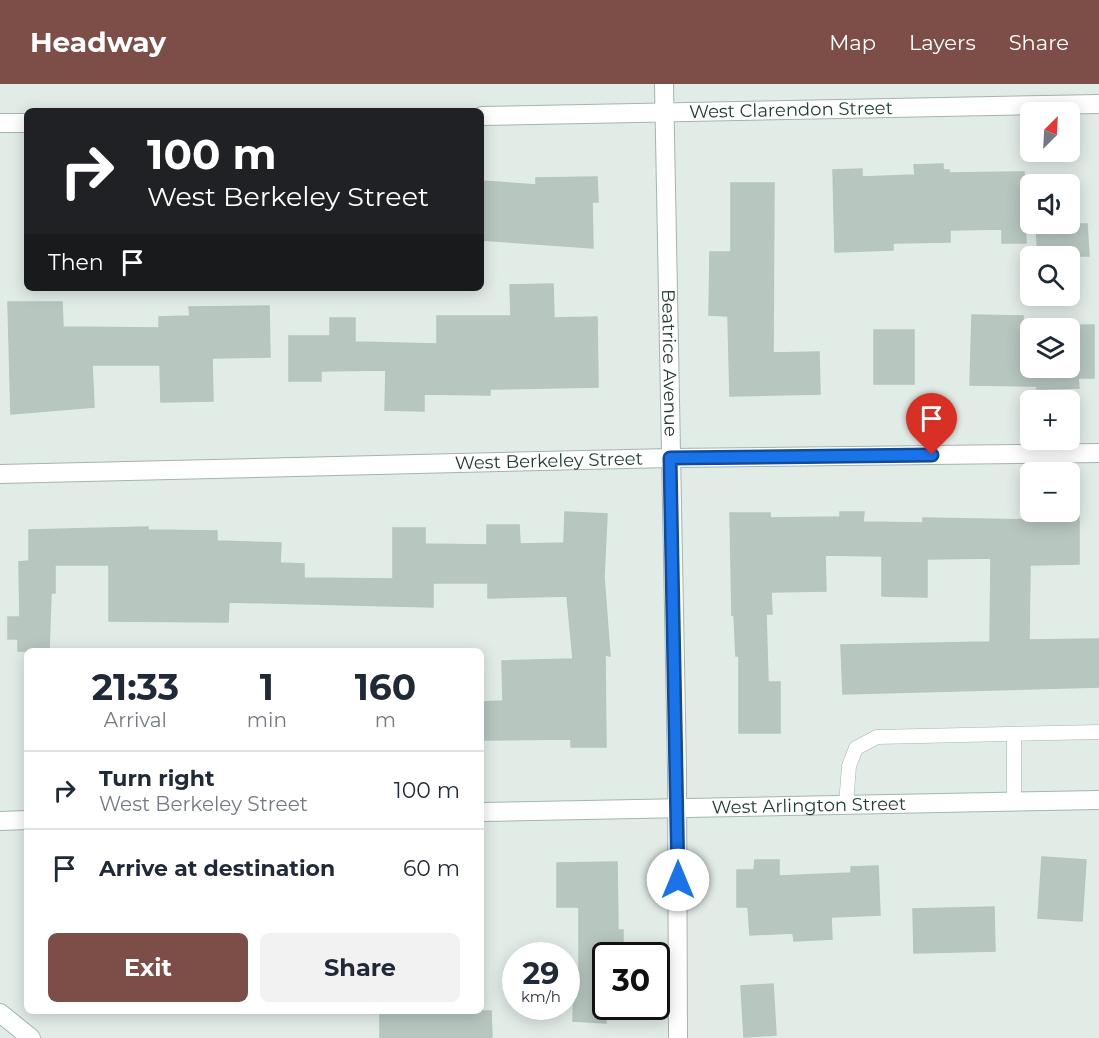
<!DOCTYPE html>
<meta charset="utf-8">
<style>
body{margin:0;font-family:Montserrat,sans-serif;background:#f2f2f3;color:#1f2937;height:100vh;display:flex;flex-direction:column;font-size:22px;white-space:nowrap}
*{box-sizing:border-box;margin:0}
p{font-size:20px;color:#747a83}
.icon{flex:none;width:33px;height:33px;fill:none;stroke:currentColor;stroke-width:2;stroke-linecap:round;stroke-linejoin:round}
.map{position:relative;flex:1;overflow:hidden}
.side{position:absolute;left:24px;top:564px;width:460px;height:366px;display:flex;flex-direction:column;background:#fff;border-radius:9px;box-shadow:0 3px 15px #0003}
.side>*{flex:none}
.guide{position:absolute;left:24px;top:24px;width:460px;height:183px;border-radius:9px;box-shadow:0 3px 15px #0003;background:#202124;color:#fff;overflow:hidden}
.needle{width:39px;rotate:24deg}
.tools{position:absolute;left:1020px;top:18px;display:grid;gap:12px}
.tools a{display:grid;place-items:center;width:60px;height:60px;border-radius:9px;background:#fff;box-shadow:0 3px 15px #0003;font-size:30px}
.speed{position:absolute;left:502px;top:858px;display:flex;gap:12px;font-size:30px;font-weight:700;text-align:center}
.speed>*{display:grid;place-content:center;width:78px;height:78px;border-radius:50%;background:#fff;box-shadow:0 3px 15px #0003;line-height:1}
.speed small{font-size:15px;font-weight:400}
.speed .limit{border:3px solid #111;border-radius:9px;background:#fff;color:#111}
.pin{position:absolute;display:grid;place-items:center;width:51px;height:51px;color:#fff;margin:-62px -26px;border-radius:50% 50% 50% 0;rotate:-45deg;box-shadow:0 0 6px #0007}
.pin .icon{rotate:45deg}
.me{position:absolute;width:66px;margin:-33px;rotate:0deg;stroke-linejoin:round;filter:drop-shadow(0 0 4px #0008)}
.turn{display:flex;align-items:center;gap:21px;height:126px;padding:0 24px;font-size:27px}
.turn .icon{width:78px;height:78px;stroke-width:2.5}
.turn b{display:block;font-size:42px;line-height:51px}
.then{display:flex;align-items:center;height:57px;padding:0 24px;background:#0003;gap:12px;font-size:22px}
.eta{display:flex;justify-content:space-evenly;align-items:center;height:102px;text-align:center}
.eta b{font-size:36px;font-weight:700;line-height:42px}
.action{display:flex;gap:12px;margin-top:auto;padding:12px 24px}
.action a{flex:1;height:69px;border-radius:9px;background:#7d4d47;color:#fff;font-size:24px;font-weight:700;line-height:69px;text-align:center}
.action a+a{background:#f2f2f3;color:#1f2937}
ul{padding:0;list-style:none}
li{display:flex;align-items:center;gap:18px;height:78px;padding:0 24px;border-top:2px solid #e0e1e3}
li div{flex:1}
li b{display:block;font-size:22px}
li em{font-style:normal}
header{display:flex;align-items:center;gap:36px;box-sizing:border-box;height:84px;padding:0 30px;background:#7d4d47;color:#fff}
header strong{font-size:28px}
nav{display:flex;gap:33px;margin-inline-start:auto;font-size:21px}
.map>svg:first-child{display:block}
.building{fill:#b7c7c0;stroke:#b4c6be;stroke-width:1.5;fill-rule:evenodd}
.lines{fill:none;stroke-linecap:round;stroke-linejoin:round}
.service-casing{stroke:#a5b4ae;stroke-width:15}
.minor-casing{stroke:#a5b4ae;stroke-width:20}
.secondary-casing{stroke:#a0b8ae;stroke-width:20}
.service{stroke:#fff;stroke-width:14}
.minor{stroke:#fff;stroke-width:18}
.secondary{stroke:#fff;stroke-width:18}
.route-casing{stroke:#114b97;stroke-width:15}
.route{stroke:#1a73e8;stroke-width:10}
.labels{text-anchor:middle;stroke-width:4.5;stroke-linejoin:round;paint-order:stroke}
.street-label{font-size:18px;fill:#223d34;stroke:#f3f9f5}
</style>
<header>
<strong>Headway</strong>
<nav><a>Map</a><a>Layers</a><a>Share</a></nav>
</header>
<div class="map">
<svg width="1099" height="954" viewBox="0 0 1099 954">
<rect width="100%" height="100%" fill="#e2ece7"/>
<!-- building -->
<path class="building" d="M943 80V86H949V89L1024 88 1026 159H1002V145L950 146V158L893 159V166L835 168 833 86 862 85V93L915 91 914 81Z
M597 93 598 118H592L593 164 482 156V97L536 101V94Z
M731 99H774L773 269 819 268 820 310 730 312 728 232 709 231 710 168H731Z
M1036 140H1087L1089 172H1038Z
M553 200 554 234 597 233 598 303 490 305V311L424 310V327L385 326 386 286 321 287V297H289V252H330V234H355V258L437 260V232H511L510 201Z
M8 218H62L63 243 159 244V233L190 232 189 223 269 222 270 273 212 274 213 317 161 318 160 281H92L94 323 11 330Z
M972 231 1023 232V242L1094 241V294H1078L1079 304 1037 305V302L970 301ZM1030 244H1070V284H1030Z
M874 246H914V300H874Z
M565 428 607 430 604 493 610 572 605 571 606 663H571V655L482 656V618L503 617 502 577 573 575 567 512 488 514V499H433V523L229 518 228 538 109 537V481H55V509H51L49 567H18V555H8V533H20L19 478 29 477V446L148 443V446L217 447V457L281 459 280 479 304 480V494L393 495V444H425V460L487 461V441H519L520 460 564 459Z
M840 428H864L863 438 923 439V434L1039 436V430H1079V480L1030 481 1029 556 1099 555V603L843 610 841 561 990 558 991 474 927 475V513L882 512V472L825 471 826 507 771 508 772 530H766L768 598H780V649H739V572H736L734 530 732 531 730 429H770V434L840 433Z
M1042 773 1086 776 1082 837 1038 834Z
M755 776H779V792L851 789V783L878 782 880 831 831 833 832 855 794 857 793 849 750 851 748 823H737V786H754Z
M617 778 618 846H623V872H606V939L573 937 574 902H579V823H557V779Z
M994 823 995 867 914 869 913 825Z
M773 900 776 951 744 953 741 902Z
M380 927H491L492 954H380Z"/>
<g class="lines">
<!-- service casing -->
<g class="service-casing">
<path id="service" d="M1014 718V650
M846 721 849 682 856 664 877 653 1099 648"/>
</g>
<!-- minor casing -->
<g class="minor-casing">
<g id="minor">
<path id="s1" d="M664 0 677 685 678 954"/>
<path id="s2" d="M482 32 1099 20"/>
<path d="M0 39H27"/>
<path id="s3" d="M0 390 670 374 1099 369"/>
<path d="M0 929 31 954"/>
</g>
</g>
<!-- secondary casing -->
<g class="secondary-casing">
<g id="secondary">
<path id="s4" d="M482 728 1099 716"/>
<path d="M0 737 27 736"/>
</g>
</g>
<!-- service -->
<use href="#service" class="service"/>
<!-- minor -->
<use href="#minor" class="minor"/>
<!-- secondary -->
<use href="#secondary" class="secondary"/>
</g>
<g class="lines">
<!-- route casing -->
<g class="route-casing">
<path id="route" d="M678 796 670 374 932 371"/>
</g>
<!-- route -->
<use href="#route" class="route"/>
</g>
<g class="labels">
<!-- street labels -->
<g class="street-label">
<text dy="6" stroke="none"><textPath href="#s2" startOffset="309">West Clarendon Street</textPath></text>
<text dy="6" stroke="none"><textPath href="#s1" startOffset="279">Beatrice Avenue</textPath></text>
<text dy="6" stroke="none"><textPath href="#s3" startOffset="549">West Berkeley Street</textPath></text>
<text dy="6" stroke="none"><textPath href="#s4" startOffset="327">West Arlington Street</textPath></text>
</g>
</g>
</svg>
<div class="tools">
<a><svg class="needle" viewBox="-14 -14 28 28"><path d="M0-13l5 13h-10z" fill="#e53935"/><path d="M0 13l5-13h-10z" fill="#747a83"/></svg></a>
<a><svg class="icon" aria-label="sound" viewBox="0 0 24 24"><path d="M4 9h4l5-4v14l-5-4H4zM17 9q2 3 0 6"/></svg></a>
<a><svg class="icon" aria-label="search" viewBox="0 0 24 24"><circle cx="10" cy="10" r="6"/><path d="M15 15l6 6"/></svg></a>
<a><svg class="icon" aria-label="layers" viewBox="0 0 24 24"><path d="M12 4l9 5-9 5-9-5zM3 14l9 5 9-5"/></svg></a>
<a>+</a>
<a>−</a>
</div>
<div class="speed"><div>29<small>km/h</small></div><div class="limit">30</div></div>
<div class="pin" style="left:932px;top:371px;background:#d93025"><svg class="icon" aria-label="arrive" viewBox="0 0 24 24"><path d="M6 21V4h12l-3 4 3 4H6"/></svg></div>
<svg class="me" style="left:678px;top:796px" viewBox="-20 -20 40 40"><circle r="19" fill="#fff"/><path d="M0-13L10 11 0 6-10 11z" fill="#1a73e8"/></svg>
<div class="guide">
<div class="turn"><svg class="icon" aria-label="right" viewBox="0 0 24 24"><path d="M7 20v-9h11M14 6l5 5-5 5"/></svg><div><b>100 m</b>West Berkeley Street</div></div>
<div class="then">Then<svg class="icon" aria-label="arrive" viewBox="0 0 24 24"><path d="M6 21V4h12l-3 4 3 4H6"/></svg></div>
</div>
<section class="side">
<div class="eta">
<div><b>21:33</b><p>Arrival</p></div>
<div><b>1</b><p>min</p></div>
<div><b>160</b><p>m</p></div>
</div>
<ul>
<li><svg class="icon" aria-label="right" viewBox="0 0 24 24"><path d="M7 20v-9h11M14 6l5 5-5 5"/></svg><div><b>Turn right</b><p>West Berkeley Street</p></div><em>100 m</em></li>
<li><svg class="icon" aria-label="arrive" viewBox="0 0 24 24"><path d="M6 21V4h12l-3 4 3 4H6"/></svg><div><b>Arrive at destination</b></div><em>60 m</em></li>
</ul>
<div class="action"><a>Exit</a><a>Share</a></div>
</section>
</div>
